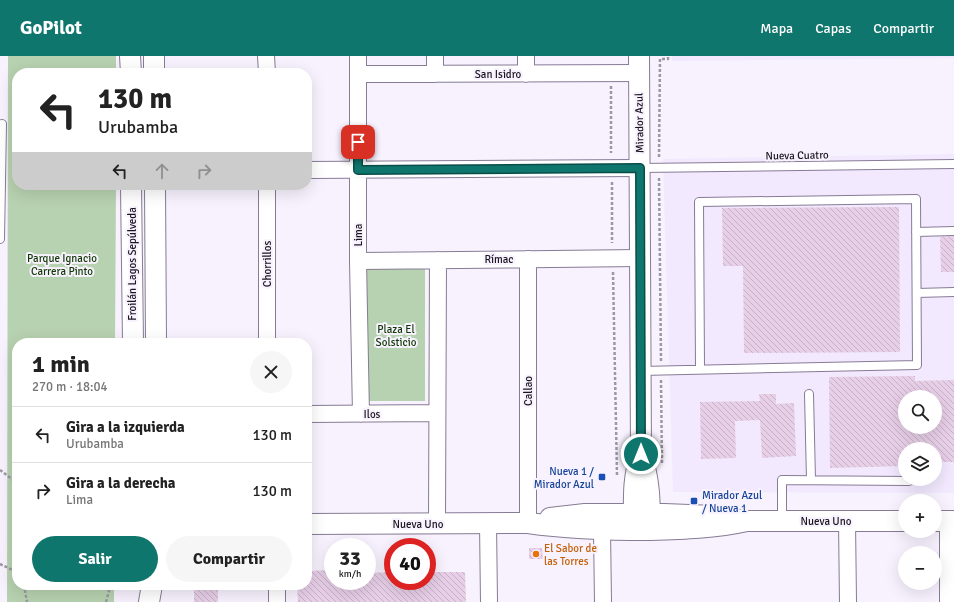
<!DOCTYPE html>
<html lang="es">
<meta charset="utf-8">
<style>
body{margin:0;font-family:Signika,sans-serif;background:#f6f6f6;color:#222;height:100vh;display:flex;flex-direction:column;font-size:15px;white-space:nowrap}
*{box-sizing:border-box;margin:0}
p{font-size:13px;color:#767676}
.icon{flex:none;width:22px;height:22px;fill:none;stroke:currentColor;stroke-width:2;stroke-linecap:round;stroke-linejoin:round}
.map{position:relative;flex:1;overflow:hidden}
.panel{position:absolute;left:12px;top:282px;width:300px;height:252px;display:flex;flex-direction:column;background:#fff;border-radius:16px;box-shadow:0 4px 16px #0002}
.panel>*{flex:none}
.top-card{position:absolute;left:12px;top:12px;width:300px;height:122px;border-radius:16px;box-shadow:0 4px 16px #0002;background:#fff;color:#222;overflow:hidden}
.fabs{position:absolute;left:898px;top:334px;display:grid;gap:8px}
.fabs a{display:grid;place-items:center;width:44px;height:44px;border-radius:50%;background:#fff;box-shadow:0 4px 16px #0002;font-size:20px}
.speed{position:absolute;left:324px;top:482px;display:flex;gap:8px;font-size:20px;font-weight:700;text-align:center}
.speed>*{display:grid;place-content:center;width:52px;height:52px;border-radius:50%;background:#fff;box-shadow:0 4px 16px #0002;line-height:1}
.speed small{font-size:10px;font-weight:400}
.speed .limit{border:6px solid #d22;background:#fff;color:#111}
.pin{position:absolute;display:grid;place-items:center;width:34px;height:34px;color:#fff;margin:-17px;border-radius:8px;box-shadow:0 2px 6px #0006}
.me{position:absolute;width:44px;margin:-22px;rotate:0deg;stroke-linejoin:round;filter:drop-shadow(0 0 3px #0008)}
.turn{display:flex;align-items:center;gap:14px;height:84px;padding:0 20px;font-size:18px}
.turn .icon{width:52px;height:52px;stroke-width:2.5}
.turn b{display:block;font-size:28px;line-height:34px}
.lanes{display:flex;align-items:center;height:38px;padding:0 20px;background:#0003;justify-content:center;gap:20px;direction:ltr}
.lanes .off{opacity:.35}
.round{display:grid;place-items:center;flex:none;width:42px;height:42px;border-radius:21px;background:#f6f6f6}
.headline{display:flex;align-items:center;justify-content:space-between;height:68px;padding:0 20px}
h1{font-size:24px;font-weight:700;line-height:30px}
.primary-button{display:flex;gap:8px;margin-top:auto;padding:8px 20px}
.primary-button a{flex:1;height:46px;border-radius:24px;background:#0f766e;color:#fff;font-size:16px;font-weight:700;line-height:46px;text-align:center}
.primary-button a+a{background:#f6f6f6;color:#222}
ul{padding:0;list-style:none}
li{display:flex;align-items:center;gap:12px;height:56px;padding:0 20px;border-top:1px solid #e0e0e0}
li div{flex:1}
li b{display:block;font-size:15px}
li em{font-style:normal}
header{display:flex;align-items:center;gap:24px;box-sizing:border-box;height:56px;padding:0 20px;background:#0f766e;color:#fff}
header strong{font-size:19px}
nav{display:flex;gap:22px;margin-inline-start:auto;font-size:14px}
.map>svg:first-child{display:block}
.built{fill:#f2e9ff;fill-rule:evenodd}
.park{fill:#b7d2b0}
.building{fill:url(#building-back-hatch);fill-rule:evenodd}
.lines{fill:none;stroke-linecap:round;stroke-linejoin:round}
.service-casing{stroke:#877b95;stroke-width:10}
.minor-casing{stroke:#877b95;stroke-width:18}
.tertiary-casing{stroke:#877b95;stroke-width:22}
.path{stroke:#9c97a2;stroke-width:2.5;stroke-dasharray:3 2;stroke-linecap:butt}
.service{stroke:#fff;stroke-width:8}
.minor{stroke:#fff;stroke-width:16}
.tertiary{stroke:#fff;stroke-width:20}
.route-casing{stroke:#0a4d48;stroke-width:10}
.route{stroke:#0f766e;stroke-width:7}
.transit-dot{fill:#1a4fb4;stroke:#f7f2fe;stroke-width:1.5}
.food-dot{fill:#e8710a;stroke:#f7f2fe;stroke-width:1.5}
.labels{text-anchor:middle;stroke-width:4;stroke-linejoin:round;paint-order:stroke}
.street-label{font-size:11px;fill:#19141e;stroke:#f7f2fe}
.park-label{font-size:11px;fill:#103804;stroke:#f7f2fe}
.transit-label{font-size:11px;fill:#164399;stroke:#f7f2fe;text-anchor:end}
.food-label{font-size:11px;fill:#c56008;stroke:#f7f2fe;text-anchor:start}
</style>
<header>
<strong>GoPilot</strong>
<nav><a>Mapa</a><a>Capas</a><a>Compartir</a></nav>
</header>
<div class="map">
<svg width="954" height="546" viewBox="0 0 954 546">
<defs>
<pattern id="building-back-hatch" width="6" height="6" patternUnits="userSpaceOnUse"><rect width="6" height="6" fill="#e7cfe7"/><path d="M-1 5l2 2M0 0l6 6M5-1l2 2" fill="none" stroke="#c6b1c6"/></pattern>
</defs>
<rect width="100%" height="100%" fill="#f7f2fe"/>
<!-- built -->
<path class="built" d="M672 0H954V2L672 5Z
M954 98V437L673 436 663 103ZM905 341H935V371H905ZM905 393H935V423H905Z"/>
<!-- park -->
<path class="park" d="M8 0H116V17H17V129H116L115 287H17V529H114V546H7Z
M367 213H425V345H367Z"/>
<!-- building -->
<path class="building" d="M899 151 900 296 744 297 743 210H723L722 152Z
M954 180V216H941L940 181Z
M915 320V325L954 324V406H937L936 393H905V410L830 412 829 321ZM905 341H935V371H905Z
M759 338H776V348L794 347 796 400 762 402 760 364 735 365 736 402 701 403 700 346 760 345Z
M529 492H542L543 503H529Z
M333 514V525H367V517L393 516V525H427V516H465L466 546H298L297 529H307V515Z
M194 529H218V546H194Z"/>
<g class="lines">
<!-- service casing -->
<g class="service-casing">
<path id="service" d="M640 112 954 108
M916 176 954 175
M0 183 2 68
M917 237 954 236
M641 315 917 309 916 143 699 146 700 313
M809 338 811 424
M782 465V424L909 425"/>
</g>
<!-- minor casing -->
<g class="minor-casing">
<path id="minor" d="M266 0 267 17
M358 0V205L361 358
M435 0V18
M526 0V18
M358 18 639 17
M307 114 640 112
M267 129V287
M528 203V467
M358 205 640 202
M307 358 437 357
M847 465 848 546
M437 467 438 204
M488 467 489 546
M602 474 603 546
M277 529V546
M948 546V465"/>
</g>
<!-- tertiary casing -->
<g class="tertiary-casing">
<path id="tertiary" d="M130 0 131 17
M154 0V17
M639 0 641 399C650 423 650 447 650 474
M131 129 133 287
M155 129 156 287
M550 462 585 458H664L715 460 747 465H905
M935 465H954
M307 468 528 467C570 473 608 474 650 474 683 473 715 472 747 465
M634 472C634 446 632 422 641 399
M149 546 152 529"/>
</g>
<!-- path -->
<path class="path" d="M611 30V97
M659 101 660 3H668V0
M659 122 661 305
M612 126V187
M613 216 617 419
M661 324 662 407
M0 414 17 427
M0 508 17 516
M24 529 27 546
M106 546 109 535 107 529"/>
<!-- service -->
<use href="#service" class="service"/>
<!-- minor -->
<use href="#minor" class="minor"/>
<!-- tertiary -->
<use href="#tertiary" class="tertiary"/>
</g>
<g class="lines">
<!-- route casing -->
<g class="route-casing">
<path id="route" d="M358 86V114L640 112 641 398"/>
</g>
<!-- route -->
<use href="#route" class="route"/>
</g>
<!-- markers -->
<g class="transit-dot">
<rect x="598" y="417" width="8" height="8" rx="2"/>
<rect x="690" y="441" width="8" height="8" rx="2"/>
</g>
<circle class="food-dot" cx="536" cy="498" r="4"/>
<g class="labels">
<!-- street labels -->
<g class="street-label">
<text x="498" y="22">San Isidro</text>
<text transform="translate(639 67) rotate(-91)" y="4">Mirador Azul</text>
<text transform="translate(797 99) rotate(-1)" y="4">Nueva Cuatro</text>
<text transform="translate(358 179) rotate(-90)" y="4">Lima</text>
<text x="499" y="207">Rímac</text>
<text transform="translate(132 208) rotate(-90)" y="4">Froilán Lagos Sepúlveda</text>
<text transform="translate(267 208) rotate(-90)" y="4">Chorrillos</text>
<text transform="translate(528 335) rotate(-90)" y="4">Callao</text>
<text x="372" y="362">Ilos</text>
<text x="826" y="469">Nueva Uno</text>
<text x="418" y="472">Nueva Uno</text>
</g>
<!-- park labels -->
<g class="park-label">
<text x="62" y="206">Parque Ignacio<tspan x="62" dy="13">Carrera Pinto</tspan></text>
<text x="396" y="277">Plaza El<tspan x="396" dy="13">Solsticio</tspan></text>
</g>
<!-- transit labels -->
<g class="transit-label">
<text x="594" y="419">Nueva 1 /<tspan x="594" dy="13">Mirador Azul</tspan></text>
<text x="702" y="443" text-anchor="start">Mirador Azul<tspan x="702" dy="13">/ Nueva 1</tspan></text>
</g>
<!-- food labels -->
<g class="food-label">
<text x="544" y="496">El Sabor de<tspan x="544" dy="13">las Torres</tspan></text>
</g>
</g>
</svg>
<div class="fabs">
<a><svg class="icon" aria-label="search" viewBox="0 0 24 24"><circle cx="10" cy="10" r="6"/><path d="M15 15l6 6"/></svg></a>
<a><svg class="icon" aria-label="layers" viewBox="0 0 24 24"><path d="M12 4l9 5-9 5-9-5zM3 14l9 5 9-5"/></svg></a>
<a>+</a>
<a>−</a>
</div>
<div class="speed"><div>33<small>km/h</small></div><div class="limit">40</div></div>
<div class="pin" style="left:358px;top:86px;background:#d93025"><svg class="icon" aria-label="arrive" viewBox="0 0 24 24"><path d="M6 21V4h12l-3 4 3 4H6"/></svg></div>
<svg class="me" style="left:641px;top:398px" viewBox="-20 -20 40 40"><circle r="17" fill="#0f766e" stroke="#fff" stroke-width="3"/><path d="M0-11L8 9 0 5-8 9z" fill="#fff"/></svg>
<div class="top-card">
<div class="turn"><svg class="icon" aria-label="left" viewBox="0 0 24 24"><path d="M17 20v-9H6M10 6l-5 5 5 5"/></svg><div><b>130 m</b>Urubamba</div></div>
<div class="lanes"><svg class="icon" aria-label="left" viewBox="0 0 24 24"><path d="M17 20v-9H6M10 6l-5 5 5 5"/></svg><svg class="icon off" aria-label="ahead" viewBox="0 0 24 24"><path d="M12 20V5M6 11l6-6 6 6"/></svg><svg class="icon off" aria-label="right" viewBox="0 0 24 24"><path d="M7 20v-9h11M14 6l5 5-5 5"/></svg></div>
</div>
<section class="panel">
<div class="headline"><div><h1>1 min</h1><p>270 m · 18:04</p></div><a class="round"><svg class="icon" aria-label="close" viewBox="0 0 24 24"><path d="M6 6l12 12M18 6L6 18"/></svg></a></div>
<ul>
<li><svg class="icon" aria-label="left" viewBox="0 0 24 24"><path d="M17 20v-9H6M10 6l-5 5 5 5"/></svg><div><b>Gira a la izquierda</b><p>Urubamba</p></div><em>130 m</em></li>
<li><svg class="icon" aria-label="right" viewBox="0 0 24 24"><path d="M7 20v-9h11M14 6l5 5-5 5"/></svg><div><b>Gira a la derecha</b><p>Lima</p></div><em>130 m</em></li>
</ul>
<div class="primary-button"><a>Salir</a><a>Compartir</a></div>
</section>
</div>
